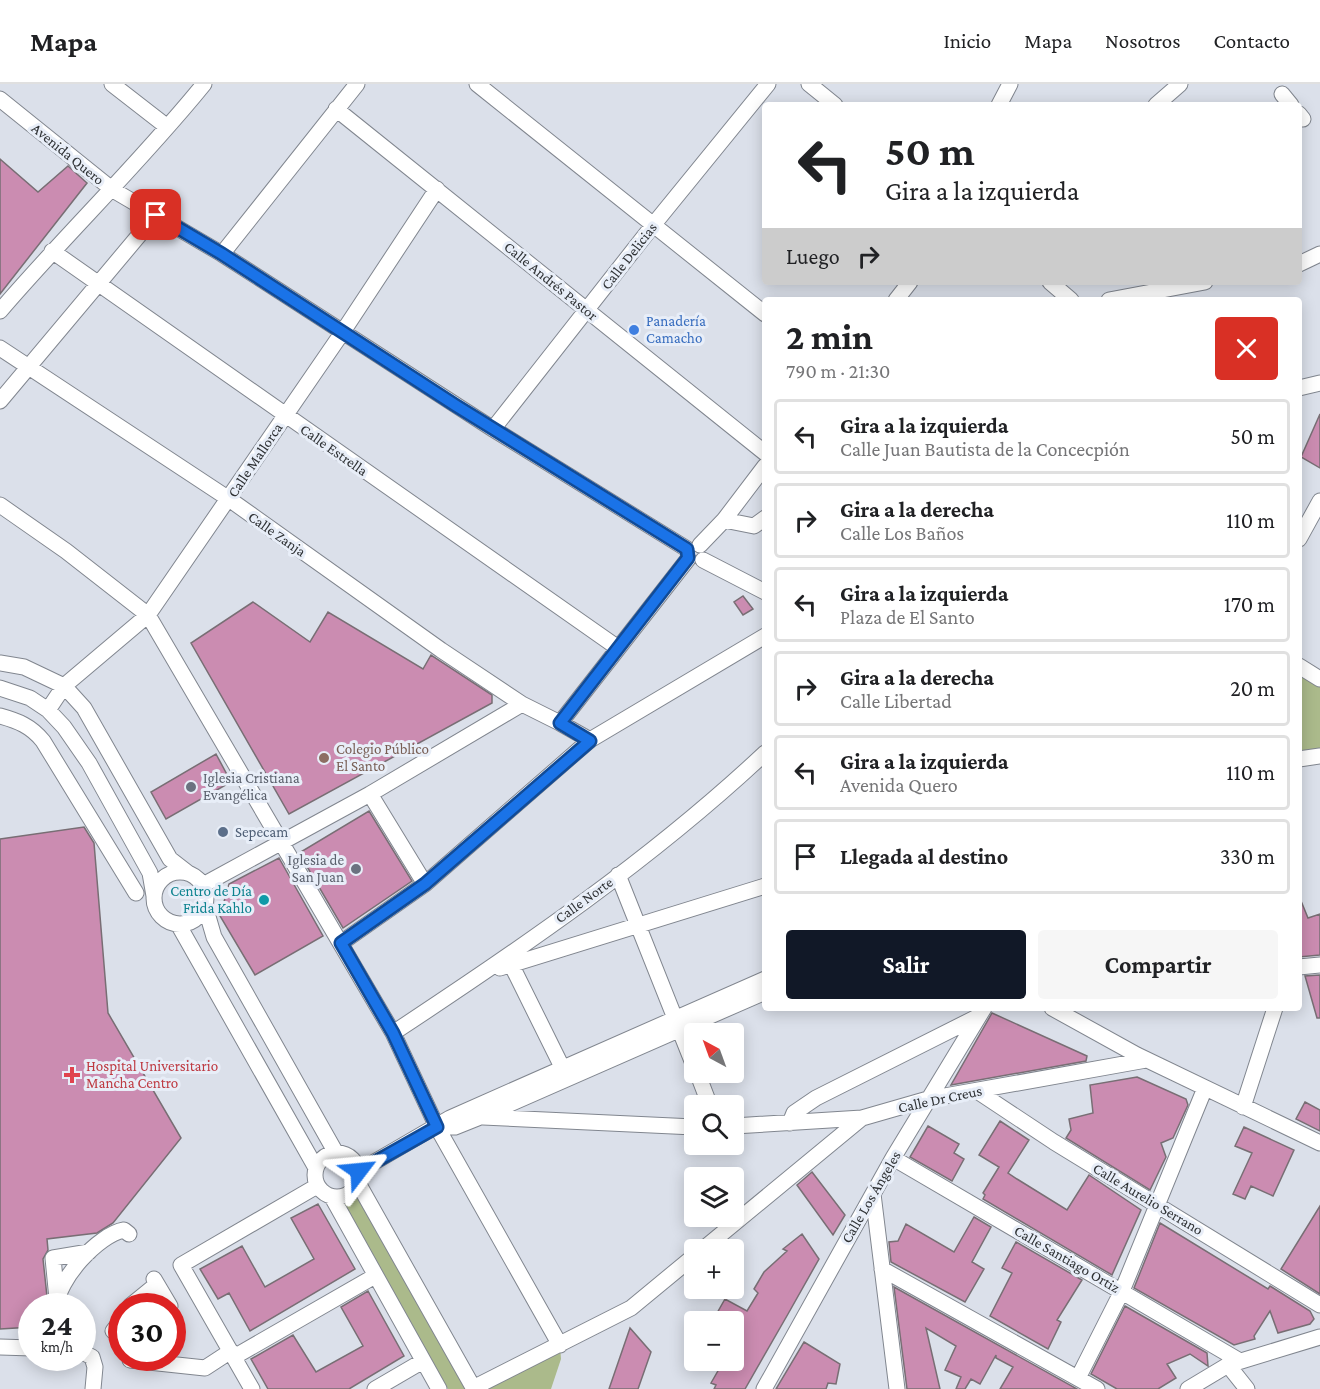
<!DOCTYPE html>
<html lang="es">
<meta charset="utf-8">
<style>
body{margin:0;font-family:"Crimson Pro",serif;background:#f6f6f6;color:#202124;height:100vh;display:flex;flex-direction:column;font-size:22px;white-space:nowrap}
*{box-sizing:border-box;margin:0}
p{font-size:20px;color:#757577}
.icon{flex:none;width:33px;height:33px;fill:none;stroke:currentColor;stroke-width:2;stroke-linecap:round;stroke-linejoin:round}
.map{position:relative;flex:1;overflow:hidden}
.drawer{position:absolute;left:762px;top:213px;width:540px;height:714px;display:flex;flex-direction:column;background:#fff;border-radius:6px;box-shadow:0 3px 15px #0003}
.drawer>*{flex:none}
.banner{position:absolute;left:762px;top:18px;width:540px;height:183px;border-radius:6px;box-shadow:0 3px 15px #0003;background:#fff;color:#202124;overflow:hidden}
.needle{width:39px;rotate:319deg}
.fabs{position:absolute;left:684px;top:939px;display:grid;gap:12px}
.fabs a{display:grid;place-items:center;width:60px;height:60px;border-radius:6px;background:#fff;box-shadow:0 3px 15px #0003;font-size:30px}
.speed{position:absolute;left:18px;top:1209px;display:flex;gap:12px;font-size:30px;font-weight:700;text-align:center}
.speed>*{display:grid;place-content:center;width:78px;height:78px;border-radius:50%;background:#fff;box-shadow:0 3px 15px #0003;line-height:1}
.speed small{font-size:15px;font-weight:400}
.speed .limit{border:9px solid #d22;background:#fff;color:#111}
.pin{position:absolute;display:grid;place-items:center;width:51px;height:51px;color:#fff;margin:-26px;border-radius:12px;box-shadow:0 3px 9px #0006}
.me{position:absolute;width:66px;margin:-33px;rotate:61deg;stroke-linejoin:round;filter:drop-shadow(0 0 4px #0008)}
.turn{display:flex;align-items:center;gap:21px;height:126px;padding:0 24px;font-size:27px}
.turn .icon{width:78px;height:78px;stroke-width:2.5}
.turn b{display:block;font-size:42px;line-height:51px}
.then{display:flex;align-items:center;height:57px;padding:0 24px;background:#0003;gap:12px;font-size:22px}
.round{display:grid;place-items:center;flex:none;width:63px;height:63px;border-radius:6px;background:#f6f6f6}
.headline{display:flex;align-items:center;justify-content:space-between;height:102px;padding:0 24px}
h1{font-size:36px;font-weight:700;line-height:45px}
.action{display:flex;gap:12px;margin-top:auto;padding:12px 24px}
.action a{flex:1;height:69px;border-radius:6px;background:#111827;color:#fff;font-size:24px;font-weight:700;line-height:69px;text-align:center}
.action a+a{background:#f6f6f6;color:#202124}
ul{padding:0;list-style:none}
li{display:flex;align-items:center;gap:18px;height:75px;margin:0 12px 9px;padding:0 12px;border:3px solid #e0e0e0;border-radius:6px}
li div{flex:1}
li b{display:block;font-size:22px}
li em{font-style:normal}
header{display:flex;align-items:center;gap:36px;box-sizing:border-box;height:84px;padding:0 30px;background:#fff;border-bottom:2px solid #e0e0e0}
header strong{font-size:28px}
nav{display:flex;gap:33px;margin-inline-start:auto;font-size:21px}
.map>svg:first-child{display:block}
.green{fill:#abba8b}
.building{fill:#cb8cb1;stroke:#786e74;stroke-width:1.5}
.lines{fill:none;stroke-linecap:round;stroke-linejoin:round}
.minor-casing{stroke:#81868f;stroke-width:17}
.minor{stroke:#fff;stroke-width:15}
.route-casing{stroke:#114b97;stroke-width:15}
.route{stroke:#1a73e8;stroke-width:10}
.shop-dot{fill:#3f7fe0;stroke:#e8eef8;stroke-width:2}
.education-dot{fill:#8d6e63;stroke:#e8eef8;stroke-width:2}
.worship-dot{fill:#6b7280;stroke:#e8eef8;stroke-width:2}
.service-dot{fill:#5c6f8a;stroke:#e8eef8;stroke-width:2}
.culture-dot{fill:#0f9aa8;stroke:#e8eef8;stroke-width:2}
.health-dot{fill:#e0444e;stroke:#e8eef8;stroke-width:2}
.labels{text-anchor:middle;stroke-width:6;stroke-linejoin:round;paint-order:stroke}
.street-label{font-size:15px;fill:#2f3235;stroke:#e8eef8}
.shop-label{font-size:15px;fill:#366cbe;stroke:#e8eef8;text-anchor:start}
.education-label{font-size:15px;fill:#785e54;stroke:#e8eef8;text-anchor:start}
.worship-label{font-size:15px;fill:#5b616d;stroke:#e8eef8;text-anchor:start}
.service-label{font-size:15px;fill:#4e5e75;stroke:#e8eef8;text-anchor:start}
.culture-label{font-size:15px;fill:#0d838f;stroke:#e8eef8;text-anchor:end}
.health-label{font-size:15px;fill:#be3a42;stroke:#e8eef8;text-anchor:start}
</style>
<header>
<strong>Mapa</strong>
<nav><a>Inicio</a><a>Mapa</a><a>Nosotros</a><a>Contacto</a></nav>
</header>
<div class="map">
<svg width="1320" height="1305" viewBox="0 0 1320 1305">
<rect width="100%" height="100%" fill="#dbe0ea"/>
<!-- green -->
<path class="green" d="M1299 588 1320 602V666L1299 668Z
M357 1110 467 1305H448L342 1119 349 1118Z
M560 1261 561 1275 551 1305H474Z"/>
<!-- building -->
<path class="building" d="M0 75 38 108 68 82 87 99 0 210Z
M1320 330V384L1301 373Z
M743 512 753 525 743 531 734 518Z
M253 518 310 558 328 528 423 585 431 571 492 611V619L289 730 191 559Z
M216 670 231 698 166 735 151 708Z
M369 727 412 797 343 844 299 769Z
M84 743 94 759 108 929 181 1054 113 1139 97 1149 47 1155 48 1166 43 1175 48 1222H32V1243L0 1245V755Z
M279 774 323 852 255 891 220 832 229 800Z
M1299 812 1308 834 1320 830V871L1299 873Z
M1320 891V934H1317L1305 892Z
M992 929 1087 972 1086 977 951 1001Z
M1137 993 1186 1015 1188 1021 1173 1054 1161 1059 1166 1073 1150 1106 1066 1054 1071 1046 1069 1035 1093 1029 1090 1001Z
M1305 1018 1320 1026V1047L1296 1035Z
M1000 1037 1029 1056 1008 1089 1017 1095 1067 1126 1089 1091 1141 1126 1112 1191 983 1115 985 1111 983 1109 999 1083 979 1071Z
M928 1042 959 1060 954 1069 964 1075 952 1097 910 1073Z
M1244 1043 1294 1066 1273 1112 1251 1102 1245 1115 1233 1110 1252 1069 1235 1062Z
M812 1088 845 1131 833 1151 797 1101Z
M318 1120 355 1185 250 1247 229 1209 218 1215 200 1185 242 1162 265 1203 314 1175 291 1134Z
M1320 1122V1210L1281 1185Z
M974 1133 991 1143 972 1178 984 1185 965 1218 891 1178 889 1158 898 1157 906 1140 954 1168Z
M1160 1139 1268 1205 1270 1202 1310 1227 1314 1235 1310 1240 1278 1249 1270 1227 1254 1252 1255 1255 1234 1261 1134 1204Z
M802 1150 819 1175 788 1230 745 1305H714L716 1301 711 1299 719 1285 705 1276H734V1238H712L725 1215 747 1227 758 1209 754 1205 764 1188 787 1167 783 1165Z
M1016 1158 1082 1196 1057 1236 1061 1238 1048 1265 990 1232 1012 1189 1002 1184Z
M894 1203 1077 1305H1000L1013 1283 996 1274V1271L980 1300 971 1295 965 1305H956L961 1293 945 1286 956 1262 926 1244 940 1305H907Z
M368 1207 404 1272 349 1305H268L251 1275 293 1251 316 1288 363 1262 341 1223Z
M1125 1222 1207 1269 1208 1282 1190 1270 1167 1280 1176 1294 1158 1305H1117L1091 1290Z
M630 1244 651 1268 638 1305H609Z
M804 1258 840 1280 836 1300 828 1299 826 1305H776Z"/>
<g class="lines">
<!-- minor casing -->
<g class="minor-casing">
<path id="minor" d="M112 0 166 42
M477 0 765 230
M809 0 835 21
M1282 10 1291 21
M0 15 113 106 222 170 493 345 687 465
M999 21 1010 0
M1156 21 1180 0
M336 25 765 369
M1299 30 1303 35
M52 167 618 564
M222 170 357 0
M1299 180 1320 170
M1050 198 1071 216
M896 216 910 198
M1109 216 1205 198
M0 227C66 150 140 79 204 0
M0 264 229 415 441 566 522 620
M1299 304 1320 299
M0 317 156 131
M493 345 654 140 768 0
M0 421 66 467 148 531 393 949 437 1043 560 1261
M724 436 754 442 765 434
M1299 455 1320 417
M700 461 724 436 765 382
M703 476 765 508
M0 579 24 583 64 602 84 624 170 775 188 789
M1299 582 1320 595
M0 604 30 614 48 626 64 643 89 679 150 789 154 812
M48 626 64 602 148 531 342 249 437 105
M0 632C18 637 31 642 43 657L136 809
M560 639 590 656 765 552
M1299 675 1320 672
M370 710 425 800
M154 814a26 26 0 1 1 52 0a26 26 0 1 1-52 0Z
M618 791 694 982
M203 801 370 710 522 620 560 639 688 475
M205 822 214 853 336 1069
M178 840 316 1084
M341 859 425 800 590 656
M511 880 562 983
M1299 883 1320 881
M500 884 765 802
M1052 924 1137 971 1320 1059
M393 949C522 864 652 775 765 669
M697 988 710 1022
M977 1007 1054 1058 1320 1221
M1243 1023 1275 924
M483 1033 694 1043
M790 1039 794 1029 816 1014 979 932
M734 1042 862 1034 928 1015 1146 976
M443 1043H455L480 1033 765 908
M315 1091a22 22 0 1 1 44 0a22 22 0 1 1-44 0Z
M893 1074 1240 1277
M359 1087 450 1034 765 895
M358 1099 474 1305
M873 1110 897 1305
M332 1113 439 1305
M702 1166 862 1034
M882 1185 1097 1305
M154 1195 170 1222
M57 1215 53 1174 89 1168
M57 1222C56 1197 99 1150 124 1146L129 1150
M130 1222 157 1200
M113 1247 122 1235
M0 1263 32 1264
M82 1268 92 1273 95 1283 93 1305
M234 1273 375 1192
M130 1276 205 1284 231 1267
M1228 1281 1247 1305
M1078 1294 1122 1207 1205 1004
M473 1304 631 1224 694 1172
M252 1305 181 1181 317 1102
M375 1305 423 1277
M764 1305 893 1074 984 924
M1188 1305 1228 1281 1320 1253"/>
</g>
<!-- minor -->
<use href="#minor" class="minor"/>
</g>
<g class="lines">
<!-- route casing -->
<g class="route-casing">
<path id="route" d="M156 131 222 170 455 321 687 465 688 474 560 639 590 657 425 800 341 859 393 949 437 1043 359 1087"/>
</g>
<!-- route -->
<use href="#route" class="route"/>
</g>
<!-- markers -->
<circle class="shop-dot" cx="634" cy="246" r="6"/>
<circle class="education-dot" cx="324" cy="674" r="6"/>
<g class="worship-dot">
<circle cx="191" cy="703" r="6"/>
<circle cx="356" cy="785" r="6"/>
</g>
<circle class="service-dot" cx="223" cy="748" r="6"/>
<circle class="culture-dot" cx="264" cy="816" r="6"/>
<path class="health-dot" d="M69 982h6v6h6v6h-6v6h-6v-6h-6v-6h6z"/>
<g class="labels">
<!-- street labels -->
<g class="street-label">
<text transform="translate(68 70) rotate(39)" y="5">Avenida Quero</text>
<text transform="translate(629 172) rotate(-52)" y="5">Calle Delicias</text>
<text transform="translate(551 197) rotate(39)" y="5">Calle Andrés Pastor</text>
<text transform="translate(334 366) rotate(35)" y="5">Calle Estrella</text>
<text transform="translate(255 376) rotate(-56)" y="5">Calle Mallorca</text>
<text transform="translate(277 450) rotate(35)" y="5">Calle Zanja</text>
<text transform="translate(584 816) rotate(-36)" y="5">Calle Norte</text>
<text transform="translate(940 1015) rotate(-12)" y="5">Calle Dr Creus</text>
<text transform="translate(871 1113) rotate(-60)" y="5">Calle Los Ángeles</text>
<text transform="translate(1148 1115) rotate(31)" y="5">Calle Aurelio Serrano</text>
<text transform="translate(1067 1175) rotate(30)" y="5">Calle Santiago Ortiz</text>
</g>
<!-- shop labels -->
<g class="shop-label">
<text x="646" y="242">Panadería<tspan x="646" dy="17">Camacho</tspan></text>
</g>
<!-- education labels -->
<g class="education-label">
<text x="336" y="670">Colegio Público<tspan x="336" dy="17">El Santo</tspan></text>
</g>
<!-- worship labels -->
<g class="worship-label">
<text x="203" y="699">Iglesia Cristiana<tspan x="203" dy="17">Evangélica</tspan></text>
<text x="344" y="781" text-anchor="end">Iglesia de<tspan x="344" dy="17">San Juan</tspan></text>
</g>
<!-- service labels -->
<g class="service-label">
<text x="235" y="753">Sepecam</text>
</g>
<!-- culture labels -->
<g class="culture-label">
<text x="252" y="812">Centro de Día<tspan x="252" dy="17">Frida Kahlo</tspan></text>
</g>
<!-- health labels -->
<g class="health-label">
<text x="86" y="987">Hospital Universitario<tspan x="86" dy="17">Mancha Centro</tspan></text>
</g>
</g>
</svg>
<div class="fabs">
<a><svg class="needle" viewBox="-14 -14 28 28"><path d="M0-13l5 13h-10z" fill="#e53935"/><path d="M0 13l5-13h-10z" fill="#757577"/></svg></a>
<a><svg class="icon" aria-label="search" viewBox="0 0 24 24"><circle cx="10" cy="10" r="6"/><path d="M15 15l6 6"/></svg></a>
<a><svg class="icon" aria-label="layers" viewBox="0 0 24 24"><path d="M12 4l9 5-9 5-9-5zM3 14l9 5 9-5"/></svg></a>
<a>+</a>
<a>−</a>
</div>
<div class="speed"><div>24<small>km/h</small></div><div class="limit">30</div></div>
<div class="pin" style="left:156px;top:131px;background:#d93025"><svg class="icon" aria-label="arrive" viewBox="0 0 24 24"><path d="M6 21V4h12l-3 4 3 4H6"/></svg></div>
<svg class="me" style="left:359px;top:1087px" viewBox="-20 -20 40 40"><path d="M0-17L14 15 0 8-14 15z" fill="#1a73e8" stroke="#fff" stroke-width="4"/></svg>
<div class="banner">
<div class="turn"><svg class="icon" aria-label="left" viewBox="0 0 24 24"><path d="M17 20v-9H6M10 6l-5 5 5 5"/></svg><div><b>50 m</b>Gira a la izquierda</div></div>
<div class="then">Luego<svg class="icon" aria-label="right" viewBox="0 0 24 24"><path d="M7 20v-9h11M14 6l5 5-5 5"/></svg></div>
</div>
<section class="drawer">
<div class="headline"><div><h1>2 min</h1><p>790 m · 21:30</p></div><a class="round" style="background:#d93025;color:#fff"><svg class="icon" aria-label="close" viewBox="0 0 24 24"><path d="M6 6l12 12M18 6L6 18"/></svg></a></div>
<ul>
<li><svg class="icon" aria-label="left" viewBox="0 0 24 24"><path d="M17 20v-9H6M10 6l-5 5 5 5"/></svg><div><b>Gira a la izquierda</b><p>Calle Juan Bautista de la Concecpión</p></div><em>50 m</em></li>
<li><svg class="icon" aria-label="right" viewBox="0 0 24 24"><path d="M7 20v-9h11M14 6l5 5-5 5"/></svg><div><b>Gira a la derecha</b><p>Calle Los Baños</p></div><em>110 m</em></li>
<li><svg class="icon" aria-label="left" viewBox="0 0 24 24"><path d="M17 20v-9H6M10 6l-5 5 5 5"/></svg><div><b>Gira a la izquierda</b><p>Plaza de El Santo</p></div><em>170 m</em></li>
<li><svg class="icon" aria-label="right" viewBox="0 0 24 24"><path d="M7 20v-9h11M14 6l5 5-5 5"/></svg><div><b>Gira a la derecha</b><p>Calle Libertad</p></div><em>20 m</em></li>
<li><svg class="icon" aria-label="left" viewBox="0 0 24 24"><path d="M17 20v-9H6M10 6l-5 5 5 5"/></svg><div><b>Gira a la izquierda</b><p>Avenida Quero</p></div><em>110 m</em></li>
<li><svg class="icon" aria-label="arrive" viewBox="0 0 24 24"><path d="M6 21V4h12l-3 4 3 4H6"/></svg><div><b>Llegada al destino</b></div><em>330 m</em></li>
</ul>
<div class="action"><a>Salir</a><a>Compartir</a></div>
</section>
</div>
